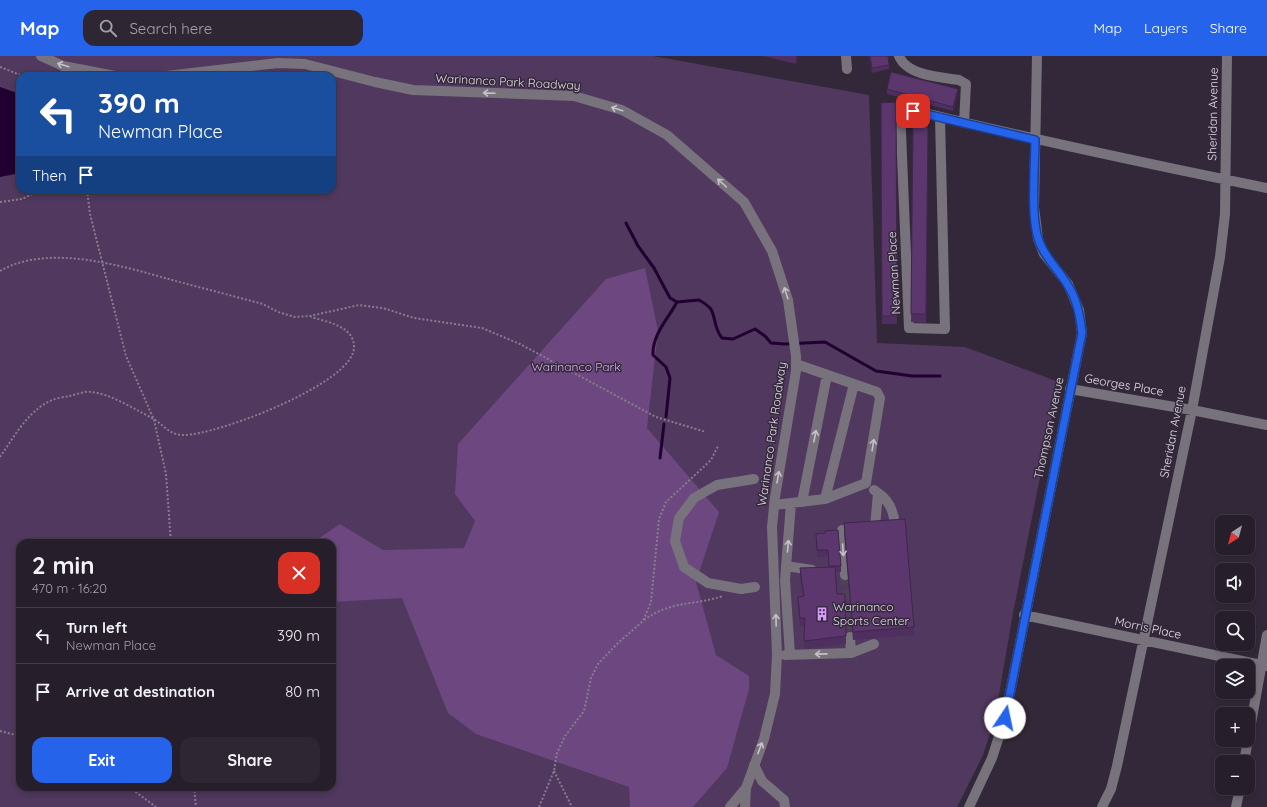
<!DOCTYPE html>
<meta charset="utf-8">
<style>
body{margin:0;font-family:Quicksand,sans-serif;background:#2e2733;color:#f1f3f6;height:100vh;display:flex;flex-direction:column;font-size:15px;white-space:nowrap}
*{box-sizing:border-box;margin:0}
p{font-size:13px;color:#a4a2a9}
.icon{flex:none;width:22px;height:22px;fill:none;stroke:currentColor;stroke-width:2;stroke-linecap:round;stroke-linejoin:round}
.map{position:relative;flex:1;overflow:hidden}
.details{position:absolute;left:16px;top:483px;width:320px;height:252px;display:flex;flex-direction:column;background:#261e2b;border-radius:12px;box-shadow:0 2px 6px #0003,0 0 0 1px #423c47}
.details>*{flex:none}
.hud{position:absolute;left:16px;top:16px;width:320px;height:122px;border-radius:12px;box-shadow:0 2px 6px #0003,0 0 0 1px #423c47;background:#1a4fa0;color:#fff;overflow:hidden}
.needle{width:26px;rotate:216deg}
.controls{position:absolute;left:1215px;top:459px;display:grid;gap:8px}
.controls a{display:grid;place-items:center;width:40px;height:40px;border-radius:8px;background:#261e2b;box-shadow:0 2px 6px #0003,0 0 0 1px #423c47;font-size:20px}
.pin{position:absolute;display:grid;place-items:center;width:34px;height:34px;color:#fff;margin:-17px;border-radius:8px;box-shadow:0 2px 6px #0006}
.me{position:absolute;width:44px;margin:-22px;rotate:11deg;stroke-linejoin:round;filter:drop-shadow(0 0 3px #0008)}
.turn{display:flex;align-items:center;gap:14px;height:84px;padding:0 16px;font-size:18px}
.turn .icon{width:52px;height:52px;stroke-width:2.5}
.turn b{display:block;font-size:28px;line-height:34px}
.then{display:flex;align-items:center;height:38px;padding:0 16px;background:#0003;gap:8px;font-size:15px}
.round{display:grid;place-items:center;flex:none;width:42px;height:42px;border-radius:12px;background:#2e2733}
.headline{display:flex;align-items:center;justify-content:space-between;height:68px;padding:0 16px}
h1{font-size:24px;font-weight:800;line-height:30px}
.action{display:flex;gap:8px;margin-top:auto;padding:8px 16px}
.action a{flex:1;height:46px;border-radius:12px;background:#2563eb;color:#fff;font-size:16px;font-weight:800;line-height:46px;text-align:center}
.action a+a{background:#2e2733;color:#f1f3f6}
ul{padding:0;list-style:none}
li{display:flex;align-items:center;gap:12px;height:56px;padding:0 16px;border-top:1px solid #423c47}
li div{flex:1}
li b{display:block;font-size:15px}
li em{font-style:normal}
header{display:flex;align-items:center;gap:24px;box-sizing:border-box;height:56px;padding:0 20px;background:#2563eb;color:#fff}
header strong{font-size:19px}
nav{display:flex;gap:22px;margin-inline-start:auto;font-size:14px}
.search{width:280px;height:36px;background:#2e2733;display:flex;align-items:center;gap:10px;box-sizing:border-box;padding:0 14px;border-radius:12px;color:#a4a2a9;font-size:15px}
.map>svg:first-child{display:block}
.green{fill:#50385e;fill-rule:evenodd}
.forest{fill:#6c4780}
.water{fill:#210031}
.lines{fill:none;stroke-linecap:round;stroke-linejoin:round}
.stream{stroke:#210031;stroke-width:3}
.minor-tunnel{stroke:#4d4353;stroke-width:10;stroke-dasharray:10 5;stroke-linecap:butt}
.path{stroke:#867e8c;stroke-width:2;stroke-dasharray:2 2;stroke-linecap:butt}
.minor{stroke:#77727b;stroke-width:10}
.wall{fill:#4e2f5f}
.shaded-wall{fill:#40264d}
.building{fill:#5b376e;stroke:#40264d}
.oneway{stroke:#c6c0ca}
.route-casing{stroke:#184099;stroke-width:10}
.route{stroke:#2563eb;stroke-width:7}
.labels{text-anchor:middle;stroke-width:3;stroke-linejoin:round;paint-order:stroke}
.street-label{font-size:12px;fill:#e0dae5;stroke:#332839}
.park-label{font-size:12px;fill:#ddb2f5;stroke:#332839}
.poi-label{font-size:12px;fill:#e0dae5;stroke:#332839;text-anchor:start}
</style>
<header>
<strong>Map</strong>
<div class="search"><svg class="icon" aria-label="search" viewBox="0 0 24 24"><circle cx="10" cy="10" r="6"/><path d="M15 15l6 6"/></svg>Search here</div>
<nav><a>Map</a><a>Layers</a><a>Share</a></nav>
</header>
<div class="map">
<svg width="1267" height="751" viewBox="0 0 1267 751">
<rect width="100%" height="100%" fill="#332839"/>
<!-- green -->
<path class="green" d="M0 0H653L869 39 877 287 965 291 1059 326 1013 557 995 662 983 699 957 751H0ZM20 20H332V134H20ZM20 487H332V731H20Z"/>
<!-- forest -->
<path class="forest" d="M645 212 658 275 647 372 719 456 696 526 716 599 749 620V633L727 712 693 751H630L629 731 476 678 448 657 402 542 332 546V487H312L340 468 383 494 464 492 475 465 455 438 458 388 606 223Z"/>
<!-- water -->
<path class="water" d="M0 31 20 38V117L0 121Z"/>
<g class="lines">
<!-- stream -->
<path class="stream" d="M626 167 638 190 654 212 670 242 677 246 699 244C703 246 707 249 710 252 716 259 713 271 722 282L733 283 755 273 765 280 771 287 785 288 825 286 876 315 912 320H940
M666 361 670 322 666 311 653 299C652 279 668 263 677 246
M660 402 664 368"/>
<!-- minor-tunnel -->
<path class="minor-tunnel" d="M845 519 850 581"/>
<!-- path -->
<path class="path" d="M0 11 23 20
M87 134 90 158 126 300 154 364 166 418 171 487
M0 146 22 143 41 134
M0 215C48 187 122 210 172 224 202 232 233 240 263 248L278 256 295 261 310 260 359 249 383 252 414 262 482 272 520 288 656 361 706 376
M0 401C14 381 27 356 50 345 56 342 64 341 70 340 77 338 85 335 91 336 109 337 136 354 152 362 163 368 169 379 183 379 215 380 355 327 354 291 354 270 327 266 311 261
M644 564C672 544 693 550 723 540
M0 675 20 680
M554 715 572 751
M129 731 156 751
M194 731 196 751
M539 751 554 715 557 697 565 680 584 655 591 622 598 608 618 587 643 565 651 546 659 463 666 446 711 404 718 390"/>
<!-- minor -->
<path class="minor" d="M41 0 63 10 115 20
M846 0 847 13
M899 0C907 20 941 21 959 24L966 28 964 67
M166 20 278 7 305 8 375 26 413 34 574 40 622 54 667 79 744 146 772 195 788 244 796 300V315L775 441 772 471 777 599 775 638 764 683 746 732 730 751
M940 61 945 273 909 272 900 51C1022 81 1144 107 1267 132
M796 308 877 336 880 342 866 427
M1070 333 1192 354 1267 369
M754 423 717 429 694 442 679 462 675 485 684 511 708 527 741 533 755 531
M874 434 878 437 875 471
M878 437C890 445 894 456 895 470H888
M825 443 854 328
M802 446 827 319
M774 449 825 443 866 427
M786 510 812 514
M845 519 842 474 856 473
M1024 559 1267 610
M850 581 851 597
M785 599 851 597 874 588
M790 599 785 524 791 447
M1244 706 1267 579
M754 709 762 725 784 744 785 751
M745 751 746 732
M969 751 992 702 1005 662 1082 277 1079 254 1068 228 1044 198 1038 183 1034 151 1037 0
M1102 751 1111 733 1117 710 1192 354 1220 201 1225 158 1227 0
M1236 751 1240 732"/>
</g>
<!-- wall -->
<path class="wall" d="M763 0H798L796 8Z
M869 0H888L889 9V13L872 17Z
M887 33 958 38 953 55 887 38Z
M896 46 897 268H882L881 47Z
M913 69H928L926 267 911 266Z
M844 467 914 571V579L853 584 844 476Z
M816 478 841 510V516H836L837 538 846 580V588L804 593 805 570 800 571 798 549V541L803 540 800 521V512L829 511 828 500 817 501Z"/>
<!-- shaded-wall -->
<path class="shaded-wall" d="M796 0H798L796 8Z
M958 33V38L953 55V51Z"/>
<!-- building -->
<path class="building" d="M870 0H888L889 9 872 12Z
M891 16 958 33 953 51 887 33Z
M896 46 897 260H882L881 47Z
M913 69H928L926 258H911Z
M905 463 914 571 853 576 844 467Z
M838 474 841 510H829L828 494H817L816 478 825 477V475Z
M835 511 837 538H845L846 580 804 585 805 562H800L798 541 804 540 800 512Z"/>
<!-- one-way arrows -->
<defs><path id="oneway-shaft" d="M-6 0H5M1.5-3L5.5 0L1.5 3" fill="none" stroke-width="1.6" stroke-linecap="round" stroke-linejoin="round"/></defs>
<g class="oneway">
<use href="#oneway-shaft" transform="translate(63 9) rotate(-163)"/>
<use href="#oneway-shaft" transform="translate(489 37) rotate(-178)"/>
<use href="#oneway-shaft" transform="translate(617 53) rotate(-163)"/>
<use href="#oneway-shaft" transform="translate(722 127) rotate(-138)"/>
<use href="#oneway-shaft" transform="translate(786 237) rotate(-108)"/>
<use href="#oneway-shaft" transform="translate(815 380) rotate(-79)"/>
<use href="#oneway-shaft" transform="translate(873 389) rotate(-81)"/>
<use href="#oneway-shaft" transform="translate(778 421) rotate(-80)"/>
<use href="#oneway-shaft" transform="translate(788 490) rotate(-85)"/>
<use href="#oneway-shaft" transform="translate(843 494) rotate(86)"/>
<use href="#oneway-shaft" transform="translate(776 564) rotate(-92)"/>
<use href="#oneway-shaft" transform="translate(821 598) rotate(179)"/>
<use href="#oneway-shaft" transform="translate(760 692) rotate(-69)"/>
</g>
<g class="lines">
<!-- route casing -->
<g class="route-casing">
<path id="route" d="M913 55 1035 84C1035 110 1030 162 1039 185 1045 202 1058 213 1067 228 1077 243 1080 260 1082 277L1005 662"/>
</g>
<!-- route -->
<use href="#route" class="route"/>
</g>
<!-- icons -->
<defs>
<g id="building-bare" transform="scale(1.08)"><path d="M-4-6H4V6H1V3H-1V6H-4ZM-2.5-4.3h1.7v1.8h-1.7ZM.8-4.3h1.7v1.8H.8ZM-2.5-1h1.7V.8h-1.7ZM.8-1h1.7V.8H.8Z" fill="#d79bf9" stroke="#332839" stroke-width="2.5" paint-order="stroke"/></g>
</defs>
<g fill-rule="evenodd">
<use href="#building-bare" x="822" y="558"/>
</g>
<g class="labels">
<!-- street labels -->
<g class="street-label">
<text transform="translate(508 26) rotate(3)" y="4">Warinanco Park Roadway</text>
<text transform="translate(1213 58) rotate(-89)" y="4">Sheridan Avenue</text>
<text transform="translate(894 217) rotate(-93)" y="4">Newman Place</text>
<text transform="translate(1124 329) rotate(10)" y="4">Georges Place</text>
<text transform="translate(1049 372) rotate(-78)" y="4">Thompson Avenue</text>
<text transform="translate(1173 376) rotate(-79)" y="4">Sheridan Avenue</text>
<text transform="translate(772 378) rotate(-82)" y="4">Warinanco Park Roadway</text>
<text transform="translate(1148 572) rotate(12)" y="4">Morris Place</text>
</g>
<!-- park labels -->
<g class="park-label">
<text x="576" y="315">Warinanco Park</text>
</g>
<!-- poi labels -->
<g class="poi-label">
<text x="833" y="555">Warinanco<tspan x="833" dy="14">Sports Center</tspan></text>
</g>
</g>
</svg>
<div class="controls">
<a><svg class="needle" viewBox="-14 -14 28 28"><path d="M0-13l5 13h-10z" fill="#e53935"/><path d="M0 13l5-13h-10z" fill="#a4a2a9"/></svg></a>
<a><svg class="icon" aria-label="sound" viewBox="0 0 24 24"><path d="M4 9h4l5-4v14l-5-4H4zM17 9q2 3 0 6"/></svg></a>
<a><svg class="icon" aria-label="search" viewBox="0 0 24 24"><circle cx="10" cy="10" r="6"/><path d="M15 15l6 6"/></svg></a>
<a><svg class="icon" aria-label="layers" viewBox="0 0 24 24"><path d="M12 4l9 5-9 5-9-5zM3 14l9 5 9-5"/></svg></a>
<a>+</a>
<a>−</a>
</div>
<div class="pin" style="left:913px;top:55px;background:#d93025"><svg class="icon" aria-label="arrive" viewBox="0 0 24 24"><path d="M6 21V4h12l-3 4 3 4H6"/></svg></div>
<svg class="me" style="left:1005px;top:662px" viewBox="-20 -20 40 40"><circle r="19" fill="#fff"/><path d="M0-13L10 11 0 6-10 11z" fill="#2563eb"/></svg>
<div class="hud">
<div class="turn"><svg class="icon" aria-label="left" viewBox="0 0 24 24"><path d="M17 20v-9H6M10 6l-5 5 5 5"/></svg><div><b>390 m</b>Newman Place</div></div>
<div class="then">Then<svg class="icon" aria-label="arrive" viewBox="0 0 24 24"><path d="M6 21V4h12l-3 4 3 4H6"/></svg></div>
</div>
<section class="details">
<div class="headline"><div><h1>2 min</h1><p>470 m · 16:20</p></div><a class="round" style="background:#d93025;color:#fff"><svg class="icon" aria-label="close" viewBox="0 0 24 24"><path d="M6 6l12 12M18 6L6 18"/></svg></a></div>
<ul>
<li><svg class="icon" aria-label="left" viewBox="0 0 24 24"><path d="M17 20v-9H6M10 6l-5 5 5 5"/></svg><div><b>Turn left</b><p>Newman Place</p></div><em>390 m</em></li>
<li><svg class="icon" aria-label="arrive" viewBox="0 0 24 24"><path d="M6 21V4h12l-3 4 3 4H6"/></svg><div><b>Arrive at destination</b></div><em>80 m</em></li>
</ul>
<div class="action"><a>Exit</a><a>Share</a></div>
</section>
</div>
